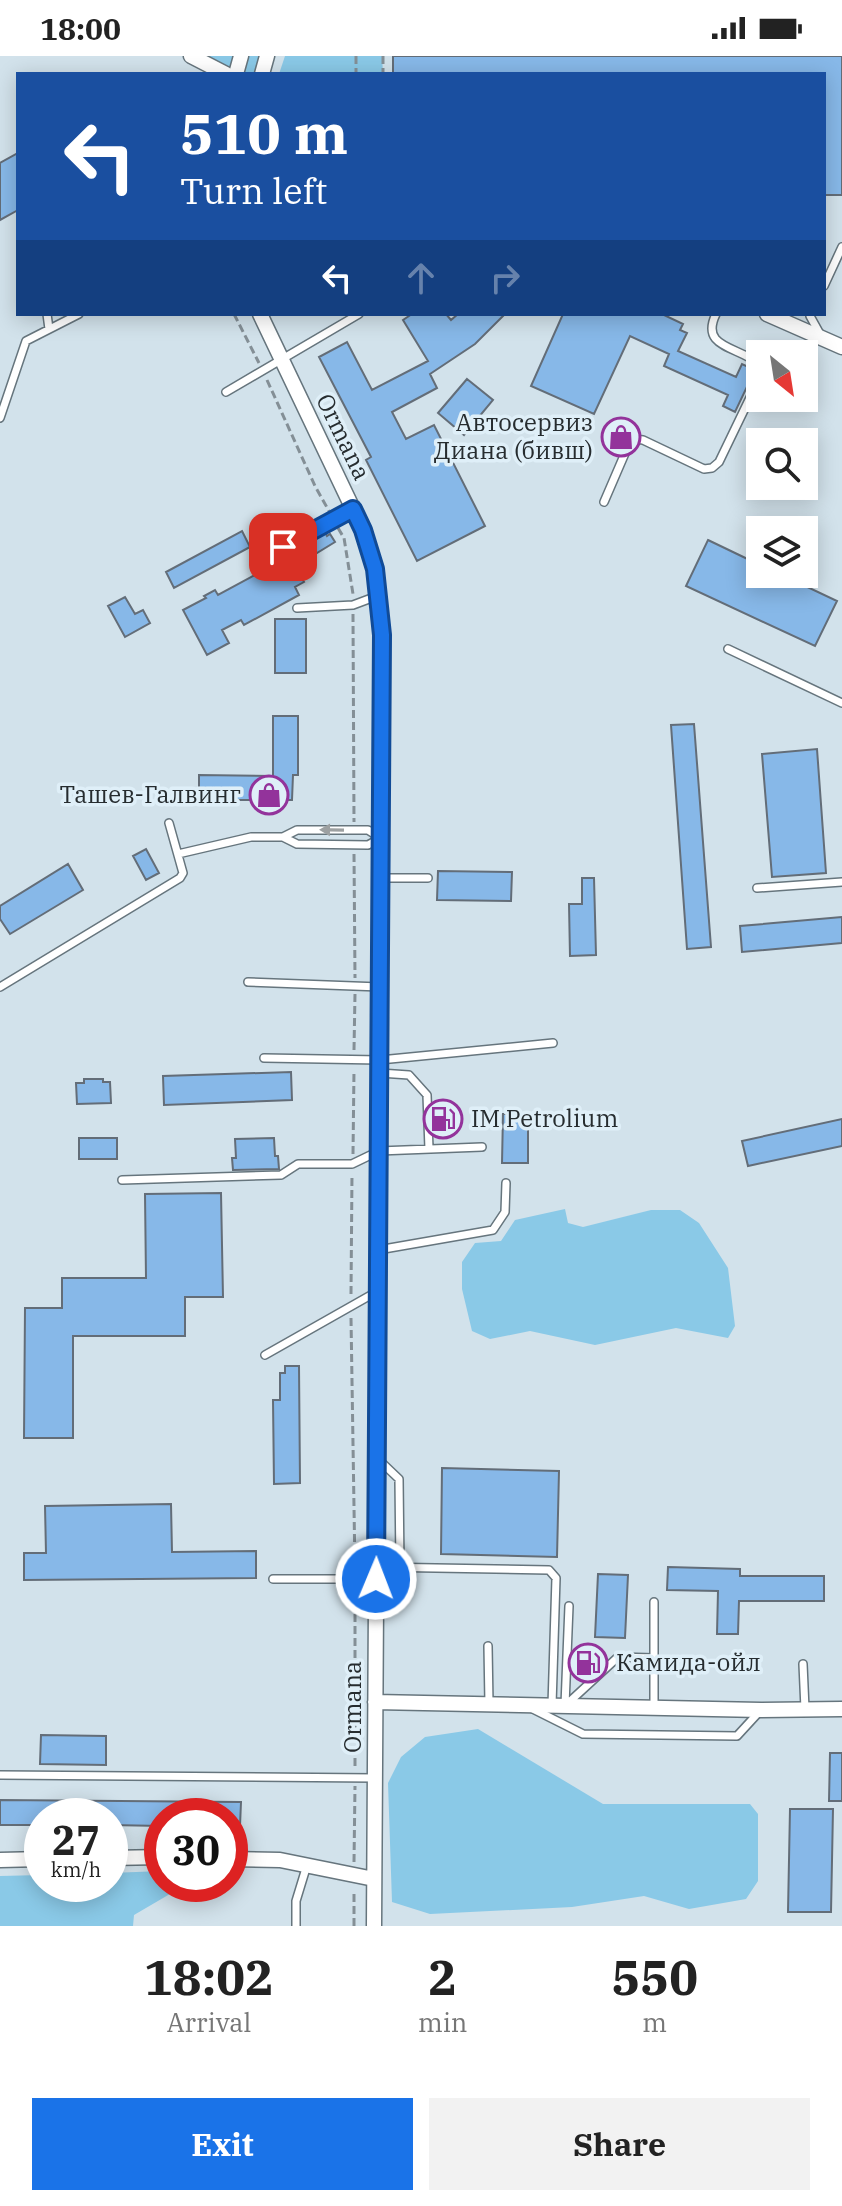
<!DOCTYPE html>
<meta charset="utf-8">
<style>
body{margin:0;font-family:"IBM Plex Serif",serif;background:#f2f2f2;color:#222;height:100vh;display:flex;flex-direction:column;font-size:30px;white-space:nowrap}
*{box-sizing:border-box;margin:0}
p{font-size:26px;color:#767676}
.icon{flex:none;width:44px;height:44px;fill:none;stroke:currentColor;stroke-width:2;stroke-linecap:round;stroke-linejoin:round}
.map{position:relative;height:1870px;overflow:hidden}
.side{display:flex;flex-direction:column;background:#fff;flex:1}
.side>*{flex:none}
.top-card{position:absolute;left:16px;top:16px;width:810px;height:244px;border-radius:0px;box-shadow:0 4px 20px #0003;background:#1a4fa0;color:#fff;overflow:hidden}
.needle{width:52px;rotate:150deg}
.controls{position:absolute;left:746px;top:284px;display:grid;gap:16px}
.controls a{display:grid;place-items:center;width:72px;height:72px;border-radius:0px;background:#fff;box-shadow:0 4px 20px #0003;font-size:40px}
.speed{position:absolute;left:24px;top:1742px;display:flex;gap:16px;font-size:40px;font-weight:700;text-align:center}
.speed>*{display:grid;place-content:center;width:104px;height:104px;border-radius:50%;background:#fff;box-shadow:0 4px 20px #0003;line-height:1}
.speed small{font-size:20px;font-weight:400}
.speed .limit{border:12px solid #d22;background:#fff;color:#111}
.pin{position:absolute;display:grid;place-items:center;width:68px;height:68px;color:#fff;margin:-34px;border-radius:16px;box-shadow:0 4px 12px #0006}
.me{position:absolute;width:88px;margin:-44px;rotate:1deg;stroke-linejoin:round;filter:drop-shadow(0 0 6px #0008)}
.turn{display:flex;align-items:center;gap:28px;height:168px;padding:0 32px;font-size:36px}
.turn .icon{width:104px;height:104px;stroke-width:2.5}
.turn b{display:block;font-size:56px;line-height:68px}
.lanes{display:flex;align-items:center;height:76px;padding:0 32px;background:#0003;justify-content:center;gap:40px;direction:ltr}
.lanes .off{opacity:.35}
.eta{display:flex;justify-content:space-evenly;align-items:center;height:136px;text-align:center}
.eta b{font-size:48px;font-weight:700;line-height:56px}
.action{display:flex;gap:16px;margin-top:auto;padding:16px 32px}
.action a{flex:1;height:92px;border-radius:0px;background:#1a73e8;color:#fff;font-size:32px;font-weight:700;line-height:92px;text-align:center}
.action a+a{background:#f2f2f2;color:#222}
.status{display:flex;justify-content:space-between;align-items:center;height:56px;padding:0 40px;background:#fff;direction:ltr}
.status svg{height:22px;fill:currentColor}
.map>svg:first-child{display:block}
.green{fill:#8ac9e7}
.building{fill:#87b8e8;stroke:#636d78;stroke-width:2}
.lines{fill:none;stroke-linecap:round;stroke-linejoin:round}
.service-casing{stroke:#66757d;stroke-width:10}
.minor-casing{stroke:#66757d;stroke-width:17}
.path{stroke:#848f96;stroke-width:3;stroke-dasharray:8 4;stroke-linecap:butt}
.service{stroke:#fff;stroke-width:7}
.minor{stroke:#fff;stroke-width:14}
.oneway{fill:#9da0a1}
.route-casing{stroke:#114b97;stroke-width:20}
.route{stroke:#1a73e8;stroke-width:14}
.labels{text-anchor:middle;stroke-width:7;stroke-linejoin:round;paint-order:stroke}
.poi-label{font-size:24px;fill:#262c2f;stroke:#dfeff8;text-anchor:end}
.street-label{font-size:24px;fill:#262c2f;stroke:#dfeff8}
</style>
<div class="status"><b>18:00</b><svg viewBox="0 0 49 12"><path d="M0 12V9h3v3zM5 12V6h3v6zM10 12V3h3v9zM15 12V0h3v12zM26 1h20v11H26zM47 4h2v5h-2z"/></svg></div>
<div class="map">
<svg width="842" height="1870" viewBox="0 0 842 1870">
<rect width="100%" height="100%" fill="#d2e2eb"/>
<!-- green -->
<path class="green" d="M191 0H267L262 18H226Z
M285 0H382L383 18H279Z
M565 1153 568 1167 583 1171 651 1154H680L699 1167 728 1212 735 1270 728 1282 676 1272 595 1289 530 1275 490 1283 472 1275 462 1233V1206L475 1187 501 1185 515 1164Z
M478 1673 603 1748H750L758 1758V1825L746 1843 689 1853 644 1840 572 1851 430 1858 392 1846 388 1727 401 1701 425 1681Z
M162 1815V1828H187L134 1859 133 1870H0V1820L42 1819V1828H110V1817Z"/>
<!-- building -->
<path class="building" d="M393 0H842V139H824V18H393Z
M18 97V154L0 164V107Z
M412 258H446L451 264 458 258H505L475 288 430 318 437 332 392 356 406 383 434 369 485 470 417 505 366 404 371 401 319 301 347 286 372 334 428 305 403 264Z
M563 258H662L683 268 680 274 687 277 678 295 736 321 742 308 755 314 735 356 723 350 728 339 664 310 669 298 630 280 594 358 531 330Z
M467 323 493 344 464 379 438 357Z
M242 475 250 491 174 532 166 516Z
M325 476 327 480 330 478 335 486 309 502 313 511 299 518 304 526 295 531 299 539 244 569 241 564 222 574 229 587 207 599 183 554 206 542 204 540 215 534 218 539 314 487 311 483Z
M708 484 760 509V518H780L837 545 815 590 686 530Z
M125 541 135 558 143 554 150 567 125 581 108 550Z
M275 563H306V617H275Z
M273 660H298V719H293L292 744H199V719L273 720Z
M694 668 711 891 687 893 671 669Z
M817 693 826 817 772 821 762 698Z
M146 793 159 817 146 824 133 800Z
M68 808 83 834 10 878 0 863V850Z
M438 815 512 816 511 845 437 844Z
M582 822H594L596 899 570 900 569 848H582Z
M842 861V887L742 896 740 870Z
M291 1016 292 1044 164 1049 163 1020Z
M84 1023H103V1026H110L111 1047 77 1048 76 1027H84Z
M455 1053 456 1072 435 1073 434 1054Z
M503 1058H528V1107H502Z
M842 1063V1090L748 1110 742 1085Z
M79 1082H117V1103H79Z
M274 1082 275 1100H278L279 1113 233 1114 232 1102H236L235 1083Z
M221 1137 223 1241H185V1280H73V1382H24L25 1252H62V1222H146L145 1138Z
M285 1310H299L300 1427 274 1428 273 1344H280V1317H285Z
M442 1412 559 1415 557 1501 441 1498Z
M171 1448 172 1496 256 1495V1522L24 1524V1497H46L45 1450Z
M668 1511 740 1513V1520H824V1545H739L738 1578H717L718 1535 667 1534Z
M598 1518 628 1519 625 1582 595 1581Z
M41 1679 106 1680V1709L40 1708Z
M830 1697H842V1745H829Z
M0 1744 241 1746 240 1770H230V1760H162V1770L110 1769V1760H42V1769H0Z
M790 1753H833L831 1856H788Z"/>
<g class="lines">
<!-- service casing -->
<g class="service-casing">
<path id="service" d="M824 230 842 191
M47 258 49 273
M716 258C699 293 740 290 760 309
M811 258 810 260 820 278
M226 336 359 258
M0 362 26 285 79 258
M604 446 629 388 635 383 643 384 704 413 712 412 719 406 760 321
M283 491 353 453
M297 552 353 549 377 540
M728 593 842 647
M283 781 297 788 368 789 379 783
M178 798 251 781H283L297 774H368L379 781
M381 822H428
M757 832 842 826
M248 926 380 931
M0 931 180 822 183 817 169 767
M264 1002 380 1004 553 987
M380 1017 409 1019 427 1039 429 1093
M122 1124 281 1119 298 1108H352L379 1095 482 1091
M378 1194 493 1174 505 1156 506 1127
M265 1299 378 1235
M378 1403 399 1423 400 1511
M376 1511 549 1514 556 1522 552 1649
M273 1523H376
M488 1590 489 1648
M803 1608 805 1653
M567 1648 618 1601 654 1602
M565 1649 569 1550
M654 1651V1546
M533 1653 583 1678 737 1680 760 1655
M0 1719 375 1722
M296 1870V1845L307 1809"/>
</g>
<!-- minor casing -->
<g class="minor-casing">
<path id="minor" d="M191 0 226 18
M236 18 241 0
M262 18 267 0
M260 258 363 474 375 513 382 579 374 1870
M767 258 842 291
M375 1646 761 1654 842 1653
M110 1802 162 1801
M230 1803 280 1804 374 1823
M0 1804 42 1803"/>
</g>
<!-- path -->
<path class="path" d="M356 0V18
M383 0V18
M234 258 259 307
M267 324 315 430 329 455
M338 472 344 482 353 538
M353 558 354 766
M354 798 355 922
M354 994 355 938
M353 1098 354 1014
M351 1238 352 1118
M351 1262 355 1514
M355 1534V1710
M354 1806 355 1730
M354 1870V1834"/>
<!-- service -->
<use href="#service" class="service"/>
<!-- minor -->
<use href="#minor" class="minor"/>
</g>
<!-- one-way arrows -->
<defs><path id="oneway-solid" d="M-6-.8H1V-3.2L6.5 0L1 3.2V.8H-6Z" transform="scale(2)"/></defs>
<use class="oneway" href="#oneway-solid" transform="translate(332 774) rotate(-179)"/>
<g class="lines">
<!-- route casing -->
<g class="route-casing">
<path id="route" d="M283 491 353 453 363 474 375 513 382 579 376 1523"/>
</g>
<!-- route -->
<use href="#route" class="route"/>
</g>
<!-- icons -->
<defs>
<g id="shop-ring" transform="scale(2)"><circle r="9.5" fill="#dfeff8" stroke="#93339b" stroke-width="1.5"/><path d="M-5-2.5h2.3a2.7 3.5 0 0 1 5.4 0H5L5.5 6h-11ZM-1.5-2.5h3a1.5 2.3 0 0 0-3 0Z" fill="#93339b"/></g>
<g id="fuel-ring" transform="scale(2)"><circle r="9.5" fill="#dfeff8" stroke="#93339b" stroke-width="1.5"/><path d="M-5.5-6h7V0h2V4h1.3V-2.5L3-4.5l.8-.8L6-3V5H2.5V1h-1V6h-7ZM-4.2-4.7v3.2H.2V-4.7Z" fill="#93339b"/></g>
</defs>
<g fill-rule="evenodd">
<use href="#shop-ring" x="621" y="381"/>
<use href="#shop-ring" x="269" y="739"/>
<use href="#fuel-ring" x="443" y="1063"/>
<use href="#fuel-ring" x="588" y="1607"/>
</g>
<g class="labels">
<!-- poi labels -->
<g class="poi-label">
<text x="593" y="375">Автосервиз<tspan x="593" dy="28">Диана (бивш)</tspan></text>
<text x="241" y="747">Ташев-Галвинг</text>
<text x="471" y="1071" text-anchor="start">IM Petrolium</text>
<text x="616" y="1615" text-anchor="start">Камида-ойл</text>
</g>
<!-- street labels -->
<g class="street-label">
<text transform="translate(343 381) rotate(64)" y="8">Ormana</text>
<text transform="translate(353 1651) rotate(-90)" y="8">Ormana</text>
</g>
</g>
</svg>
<div class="controls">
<a><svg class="needle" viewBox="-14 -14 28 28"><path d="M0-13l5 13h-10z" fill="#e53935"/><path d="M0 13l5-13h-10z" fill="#767676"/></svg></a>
<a><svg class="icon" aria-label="search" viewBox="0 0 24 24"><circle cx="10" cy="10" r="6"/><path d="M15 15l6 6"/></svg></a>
<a><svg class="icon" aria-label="layers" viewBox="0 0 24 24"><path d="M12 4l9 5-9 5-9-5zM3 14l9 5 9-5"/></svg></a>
</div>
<div class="speed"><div>27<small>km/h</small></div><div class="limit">30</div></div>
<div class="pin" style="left:283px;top:491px;background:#d93025"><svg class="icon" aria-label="arrive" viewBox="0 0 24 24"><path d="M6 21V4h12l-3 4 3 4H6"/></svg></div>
<svg class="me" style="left:376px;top:1523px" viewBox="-20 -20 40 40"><circle r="17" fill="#1a73e8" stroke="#fff" stroke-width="3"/><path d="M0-11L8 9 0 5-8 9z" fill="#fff"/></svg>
<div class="top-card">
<div class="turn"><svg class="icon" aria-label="left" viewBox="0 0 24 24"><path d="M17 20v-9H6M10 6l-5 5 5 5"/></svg><div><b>510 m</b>Turn left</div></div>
<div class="lanes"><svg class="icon" aria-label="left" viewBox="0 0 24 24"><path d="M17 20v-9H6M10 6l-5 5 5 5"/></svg><svg class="icon off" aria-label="ahead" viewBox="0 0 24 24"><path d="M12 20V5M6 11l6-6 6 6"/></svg><svg class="icon off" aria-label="right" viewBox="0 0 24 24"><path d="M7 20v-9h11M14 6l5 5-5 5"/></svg></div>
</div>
</div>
<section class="side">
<div class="eta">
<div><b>18:02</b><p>Arrival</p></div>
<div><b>2</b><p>min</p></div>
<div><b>550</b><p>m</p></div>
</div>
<div class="action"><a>Exit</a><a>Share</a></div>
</section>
